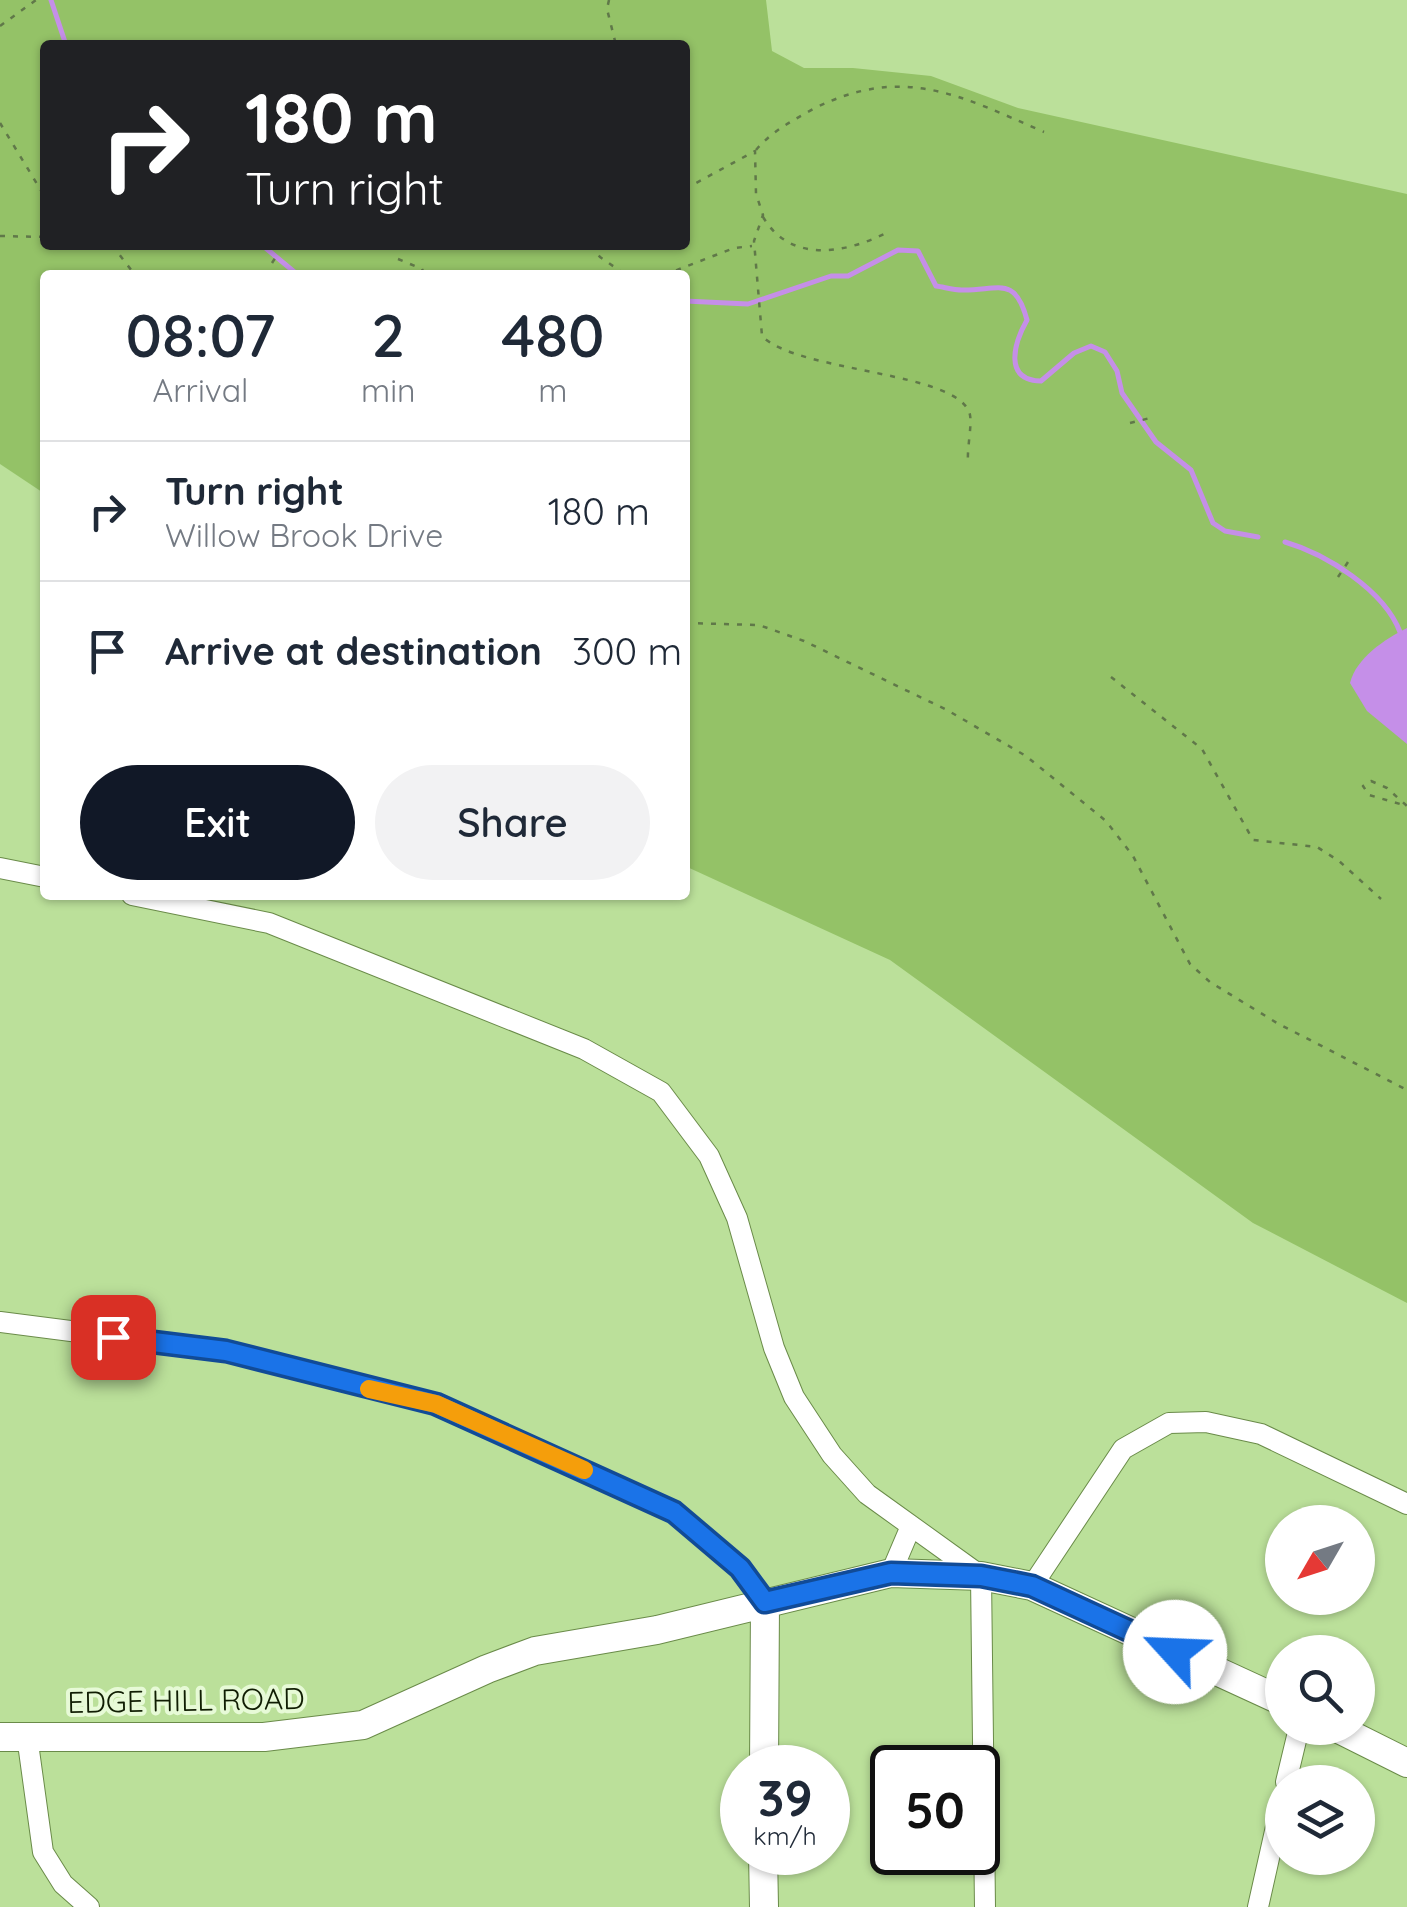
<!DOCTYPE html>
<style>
body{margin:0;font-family:Quicksand,sans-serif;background:#f2f2f3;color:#1f2937;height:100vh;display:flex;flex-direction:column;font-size:38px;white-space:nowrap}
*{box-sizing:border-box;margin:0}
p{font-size:32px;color:#747a83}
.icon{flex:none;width:55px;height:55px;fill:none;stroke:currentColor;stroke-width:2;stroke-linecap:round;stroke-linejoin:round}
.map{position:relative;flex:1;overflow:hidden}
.drawer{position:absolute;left:40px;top:270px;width:650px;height:630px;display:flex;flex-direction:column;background:#fff;border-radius:10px;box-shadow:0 2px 8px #0004}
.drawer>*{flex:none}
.hud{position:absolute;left:40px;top:40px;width:650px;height:210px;border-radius:10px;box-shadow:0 2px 8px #0004;background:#202124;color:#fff;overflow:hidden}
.needle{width:65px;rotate:231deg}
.controls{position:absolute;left:1265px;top:1505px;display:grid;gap:20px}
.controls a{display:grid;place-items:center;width:110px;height:110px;border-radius:50%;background:#fff;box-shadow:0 2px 8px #0004;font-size:50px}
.speed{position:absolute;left:720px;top:1745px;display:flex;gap:20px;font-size:50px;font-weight:700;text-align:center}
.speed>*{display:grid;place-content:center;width:130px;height:130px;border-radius:50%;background:#fff;box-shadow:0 2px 8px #0004;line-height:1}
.speed small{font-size:25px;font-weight:400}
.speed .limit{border:5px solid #111;border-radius:15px;background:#fff;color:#111}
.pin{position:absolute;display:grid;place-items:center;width:85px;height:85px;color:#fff;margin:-42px;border-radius:20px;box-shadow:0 5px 15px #0006}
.me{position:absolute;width:110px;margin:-55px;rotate:295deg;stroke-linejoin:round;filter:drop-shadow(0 0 8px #0008)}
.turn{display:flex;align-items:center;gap:35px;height:210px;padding:0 40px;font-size:45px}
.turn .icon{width:130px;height:130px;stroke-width:2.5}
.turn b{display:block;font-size:70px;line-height:85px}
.eta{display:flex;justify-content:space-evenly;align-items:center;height:170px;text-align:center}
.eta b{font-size:60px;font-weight:600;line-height:70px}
.primary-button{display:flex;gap:20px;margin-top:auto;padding:20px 40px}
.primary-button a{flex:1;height:115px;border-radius:60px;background:#111827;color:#fff;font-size:40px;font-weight:600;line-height:115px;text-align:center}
.primary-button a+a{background:#f2f2f3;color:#1f2937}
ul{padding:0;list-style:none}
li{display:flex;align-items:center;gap:30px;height:140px;padding:0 40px;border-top:2px solid #e0e1e3}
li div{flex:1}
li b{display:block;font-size:38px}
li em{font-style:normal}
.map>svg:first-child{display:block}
.green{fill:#94c267;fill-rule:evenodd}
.water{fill:#c58fe8}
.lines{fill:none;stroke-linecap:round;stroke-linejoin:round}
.stream{stroke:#c58fe8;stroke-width:5}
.street-casing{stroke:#6a8b49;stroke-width:22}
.secondary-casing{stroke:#6a8b49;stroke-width:30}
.path{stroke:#607849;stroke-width:2.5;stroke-dasharray:5 8;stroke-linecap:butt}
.street{stroke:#fff;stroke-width:20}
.secondary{stroke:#fff;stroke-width:28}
.route-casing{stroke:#114b97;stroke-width:25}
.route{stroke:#1a73e8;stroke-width:18}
.slow{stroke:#f59e0b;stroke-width:18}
.labels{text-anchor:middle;stroke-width:8;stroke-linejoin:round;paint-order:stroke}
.street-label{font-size:30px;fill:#101d03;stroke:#e7fad7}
</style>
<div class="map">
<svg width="1407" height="1907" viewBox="0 0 1407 1907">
<rect width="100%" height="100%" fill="#bbe09a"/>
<!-- green -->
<path class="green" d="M0 0H766L772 51 804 68H853L931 76 1018 108 1407 194V1303L1253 1223 890 960 685 866V275H45V494L0 464ZM45 45H685V245H45Z"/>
<!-- water -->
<path class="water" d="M1407 628V744L1367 711 1350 683C1356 658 1385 639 1407 628Z"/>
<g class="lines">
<!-- stream -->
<path class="stream" d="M51 0 66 45
M262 245 298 275
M339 275H348
M685 301 748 304 831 276H848L898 250 918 251 936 286C944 287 953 290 962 290 997 291 1015 274 1027 320 1014 343 1003 380 1041 381L1074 353 1091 346 1105 352 1117 371 1122 393 1156 442 1191 470 1213 523 1225 531 1258 537
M1285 542C1326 554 1384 590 1400 632"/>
<!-- street casing -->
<g class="street-casing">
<path id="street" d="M0 868 45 877
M132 895 269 923 584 1049 661 1092 709 1156 737 1218 774 1348 794 1397 832 1455 867 1494 981 1576 985 1907
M0 1322 226 1351 435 1404 674 1512 740 1568 765 1602
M891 1573 911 1526
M1032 1586 1123 1449 1169 1423 1206 1422 1261 1434 1407 1504
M27 1736 43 1852 63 1884 89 1907
M1286 1782 1299 1728
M1258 1907 1282 1800"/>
</g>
<!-- secondary casing -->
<g class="secondary-casing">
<path id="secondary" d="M1337 1728 1407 1763
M0 1737H264L363 1725 487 1669 535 1651 657 1630 891 1573 981 1576 1032 1586 1282 1701
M764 1768 765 1602
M763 1852 764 1907"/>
</g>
<!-- path -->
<path class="path" d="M609 0 607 9 616 45
M0 26 36 0
M0 123 45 197
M756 150C772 131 792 121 813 109 903 64 959 95 1044 132
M685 189 755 151 756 194 763 215 754 241 762 336C798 373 961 371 970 415 972 426 967 448 968 462
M763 217C790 263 844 254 886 233
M0 236 45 237
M96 245 114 248
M112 245 135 275
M591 245 600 257 626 275
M398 259 422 269 425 275
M272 263 279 252
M664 275 734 248 752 246
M1130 423 1154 417
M1338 577 1348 562
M685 623 759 625 804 641 947 710 1026 756 1106 821 1133 856 1190 964 1210 982 1277 1023 1407 1090
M1111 677 1202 749 1253 840 1317 847 1339 861 1381 899
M1371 781 1387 788 1407 806 1369 795 1363 786Z"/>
<!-- street -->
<use href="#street" class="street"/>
<!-- secondary -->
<use href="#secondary" class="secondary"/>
</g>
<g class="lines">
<!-- route casing -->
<g class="route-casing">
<path id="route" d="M113 1337 226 1351 436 1404 674 1512 740 1568 765 1602 891 1573 981 1576 1032 1586 1175 1652"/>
</g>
<!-- route -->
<use href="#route" class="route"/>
<!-- slow -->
<path class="slow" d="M369 1389 436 1404 584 1470"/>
</g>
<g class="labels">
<!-- street labels -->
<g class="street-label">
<text transform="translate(186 1701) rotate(-1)" y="10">EDGE HILL ROAD</text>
</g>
</g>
</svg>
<div class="controls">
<a><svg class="needle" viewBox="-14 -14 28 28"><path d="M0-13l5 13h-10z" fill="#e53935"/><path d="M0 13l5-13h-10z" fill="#747a83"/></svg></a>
<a><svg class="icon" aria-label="search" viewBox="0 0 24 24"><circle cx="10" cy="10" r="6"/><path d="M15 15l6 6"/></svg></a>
<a><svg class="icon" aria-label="layers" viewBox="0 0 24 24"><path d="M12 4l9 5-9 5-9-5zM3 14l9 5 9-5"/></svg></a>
</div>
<div class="speed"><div>39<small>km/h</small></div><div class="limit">50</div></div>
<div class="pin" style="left:113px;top:1337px;background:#d93025"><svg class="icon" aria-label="arrive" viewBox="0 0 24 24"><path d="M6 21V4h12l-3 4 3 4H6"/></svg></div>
<svg class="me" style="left:1175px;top:1652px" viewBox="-20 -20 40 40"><circle r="19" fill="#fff"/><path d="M0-13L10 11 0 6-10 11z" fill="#1a73e8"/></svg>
<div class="hud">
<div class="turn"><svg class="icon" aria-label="right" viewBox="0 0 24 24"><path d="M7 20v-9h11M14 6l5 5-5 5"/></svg><div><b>180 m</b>Turn right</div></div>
</div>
<section class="drawer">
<div class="eta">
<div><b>08:07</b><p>Arrival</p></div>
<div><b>2</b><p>min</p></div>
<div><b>480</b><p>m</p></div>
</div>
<ul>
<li><svg class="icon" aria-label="right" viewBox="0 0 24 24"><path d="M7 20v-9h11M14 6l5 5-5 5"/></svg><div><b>Turn right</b><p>Willow Brook Drive</p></div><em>180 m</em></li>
<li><svg class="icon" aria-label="arrive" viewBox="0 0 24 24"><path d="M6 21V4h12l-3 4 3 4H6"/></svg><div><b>Arrive at destination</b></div><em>300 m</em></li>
</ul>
<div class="primary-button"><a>Exit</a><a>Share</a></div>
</section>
</div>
